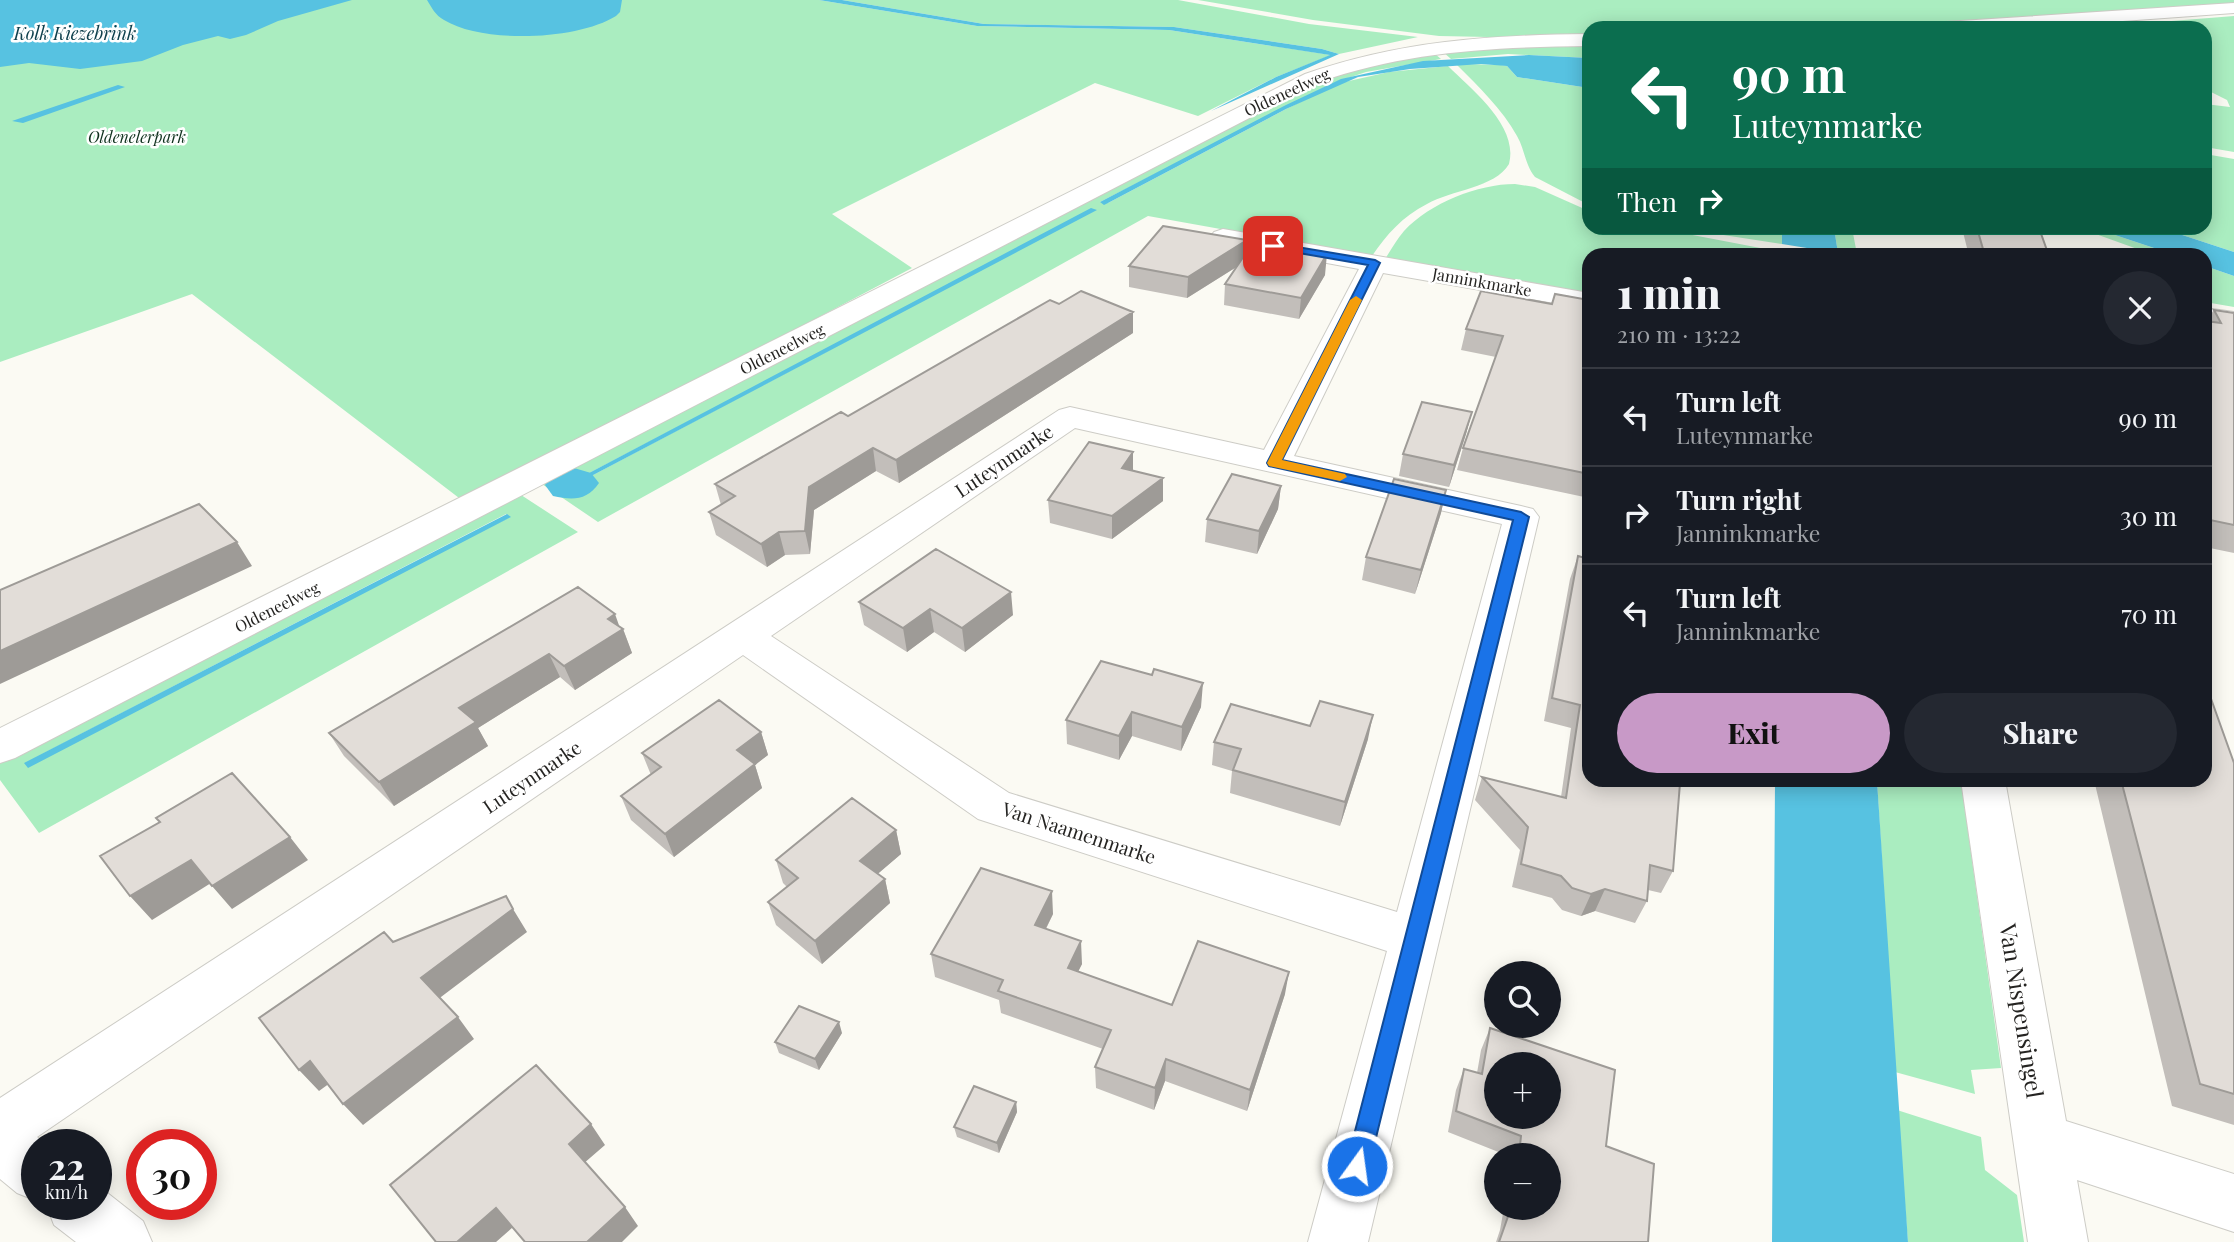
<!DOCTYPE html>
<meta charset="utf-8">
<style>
body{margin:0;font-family:"Playfair Display",serif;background:#242831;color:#f1f3f6;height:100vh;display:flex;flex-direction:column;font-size:26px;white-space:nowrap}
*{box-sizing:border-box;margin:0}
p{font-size:23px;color:#9ea1a6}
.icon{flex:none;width:38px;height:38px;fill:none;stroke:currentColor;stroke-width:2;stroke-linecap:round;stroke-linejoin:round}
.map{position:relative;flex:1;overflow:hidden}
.panel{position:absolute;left:1582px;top:248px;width:630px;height:539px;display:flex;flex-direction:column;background:#171b24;border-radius:21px;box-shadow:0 4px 18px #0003}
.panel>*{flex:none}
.top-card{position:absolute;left:1582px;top:21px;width:630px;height:214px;border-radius:21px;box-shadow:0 4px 18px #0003;background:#0b6e4f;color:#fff;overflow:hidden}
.controls{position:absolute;left:1484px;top:961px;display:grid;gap:14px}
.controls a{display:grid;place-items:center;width:77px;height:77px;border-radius:50%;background:#171b24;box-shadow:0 4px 18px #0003;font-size:35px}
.speed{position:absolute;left:21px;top:1129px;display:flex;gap:14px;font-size:35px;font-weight:700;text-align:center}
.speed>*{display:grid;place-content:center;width:91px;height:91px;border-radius:50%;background:#171b24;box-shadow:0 4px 18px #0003;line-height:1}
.speed small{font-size:18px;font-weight:400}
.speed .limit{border:10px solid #d22;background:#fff;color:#111}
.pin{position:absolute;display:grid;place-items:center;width:60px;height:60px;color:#fff;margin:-30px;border-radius:14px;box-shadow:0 4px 10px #0006}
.me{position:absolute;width:77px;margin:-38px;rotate:14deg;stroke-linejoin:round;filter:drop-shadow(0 0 5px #0008)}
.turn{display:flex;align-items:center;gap:24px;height:147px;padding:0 35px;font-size:32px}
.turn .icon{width:91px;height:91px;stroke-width:2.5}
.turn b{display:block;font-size:49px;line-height:60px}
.then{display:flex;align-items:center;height:66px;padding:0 35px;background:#0003;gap:14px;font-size:26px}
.round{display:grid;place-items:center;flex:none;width:74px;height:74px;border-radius:37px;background:#242831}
.head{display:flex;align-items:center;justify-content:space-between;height:119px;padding:0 35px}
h1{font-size:42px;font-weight:800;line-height:52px}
.cta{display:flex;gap:14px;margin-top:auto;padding:14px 35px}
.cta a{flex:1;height:80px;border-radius:42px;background:#c899c7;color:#111;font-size:28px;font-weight:800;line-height:80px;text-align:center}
.cta a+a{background:#242831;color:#f1f3f6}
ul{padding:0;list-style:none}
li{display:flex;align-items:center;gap:21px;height:98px;padding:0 35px;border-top:2px solid #363941}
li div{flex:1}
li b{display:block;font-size:26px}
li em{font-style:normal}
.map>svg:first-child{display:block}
.green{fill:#aaedc0;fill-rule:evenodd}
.water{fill:#57c2e1}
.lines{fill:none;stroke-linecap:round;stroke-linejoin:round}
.canal{fill:#57c2e1;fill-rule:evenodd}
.street-casing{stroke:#cdccc6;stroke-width:2}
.street{fill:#fff;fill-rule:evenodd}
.wall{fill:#c2beba}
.shaded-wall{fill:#9e9b97}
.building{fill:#e2ddd8;stroke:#9e9b97;stroke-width:2;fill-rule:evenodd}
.route{fill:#1a73e8;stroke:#114b97;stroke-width:2}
.slow{fill:#f59e0b}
.labels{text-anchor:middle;stroke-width:5;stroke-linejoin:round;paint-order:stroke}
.far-street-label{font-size:16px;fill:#252422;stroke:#fff}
.far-park-label{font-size:16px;font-style:italic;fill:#0f311d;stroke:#fff}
.far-water-label{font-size:18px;font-style:italic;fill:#0f404d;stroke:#fff}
.street-label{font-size:19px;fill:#252422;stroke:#fff}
.near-street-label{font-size:23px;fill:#252422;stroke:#fff}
</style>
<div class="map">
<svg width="2234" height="1242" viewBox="0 0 2234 1242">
<rect width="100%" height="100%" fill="#fbfaf3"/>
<!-- green -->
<path class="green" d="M0 0H819L977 26 1169 30 1331 55 1276 77 1198 116 1095 83 832 214 912 268 583 441 463 501 192 294 0 362Z
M842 0H1178L1309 24 1418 37 1339 54 1322 49 1174 27 984 24Z
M1198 0H2234V5L1943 28H1589V39L1439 36 1313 20Z
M2234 16V152L2205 147V104L2230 107 2227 100 2205 89V28H2084Z
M1589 43V58L1508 54 1451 59 1442 51Z
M1434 53 1441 59 1366 72 1333 83 1100 202 1108 203 1286 109 1340 83 1389 72 1448 66C1472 90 1519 126 1509 164 1495 188 1451 190 1427 204 1402 217 1387 234 1372 256L1148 216 598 522 539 482 1264 107 1341 72ZM1096 209 578 483 572 482Z
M1467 64 1501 65 1507 66 1517 77 1589 88V205L1535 177C1525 165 1525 150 1517 136 1502 109 1479 87 1457 65Z
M2205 154 2234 159V252L2161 228H2205Z
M1515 184 1535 187 1589 211V228H1656L1781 252V256H1589V294L1385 259C1391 250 1397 239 1404 231 1430 203 1478 184 1515 184Z
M1678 228H1782V244Z
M1834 228H1852L1856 249 1874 252V255L1838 253Z
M2079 228H2094L2175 255H2154Z
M2205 266 2234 276V307L2205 302Z
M518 493 578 532 39 833 0 780V761ZM506 514 510 517 25 763Z
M1877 781H1961L2001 1068 1971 1070 1975 1094 1895 1072Z
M1897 1110 1981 1137 1985 1170 2017 1195 2024 1242H1908Z"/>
<!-- water -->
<path class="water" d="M0 0H352L278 21 246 35 230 39 218 36 183 45 142 61 80 69 29 63 0 67Z
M427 0H622L620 12 616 16C578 40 483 44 444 20 435 15 432 8 427 0Z
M819 0H842L984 24 1174 27 1322 49 1339 54 1211 111 1276 77 1330 55 1169 30 977 26Z
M1529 55 1589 58V88L1517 77 1507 66 1481 64 1410 69 1358 77 1286 109 1108 203 1104 205 1100 202 1286 105 1341 79 1423 61Z
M118 85 125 87 23 123 12 121Z
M1091 208 1097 210 578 483 572 482Z
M1782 228H1834L1838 253 1782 244Z
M2094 228H2161L2234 252V276L2205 266V256L2175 255Z
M507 514 511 517 28 768 24 763Z
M1775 781H1877L1908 1242H1772Z"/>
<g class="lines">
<!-- canal -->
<path class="canal" d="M574 468 591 473 599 483C587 501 572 500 553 496L545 485 553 474Z"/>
<!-- street casing -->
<g class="street-casing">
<path id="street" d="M2234 3V13L2025 28H1936L1945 22Z
M1589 34V46C1496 47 1408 51 1319 82L15 758 0 763V728L1305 74C1400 41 1489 35 1589 34Z
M1223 229 1589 293V309L1383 273 1294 456 1521 506 1533 509 1539 517 1368 1242H1308L1387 951 978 819 743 655 37 1137 47 1144H37V1201L17 1193 0 1179V1098L1059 410 1070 407 1264 450 1359 269 1214 242 1210 237 1214 232ZM1075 428 1502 524 1397 912 1009 793 771 636Z
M2205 308 2234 312V330L2205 326Z
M1961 780H2005L2066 1121 2234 1174V1232L2077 1180 2088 1242H2028Z
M96 1184 143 1221 152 1242H76L54 1225 46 1204H96Z"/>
</g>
<!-- street -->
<use href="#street" class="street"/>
</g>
<!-- wall -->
<path class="wall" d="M1962 228H2039L2049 256H1969Z
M1247 240 1246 253 1325 275 1299 319 1224 305 1225 284 1238 266 1187 298 1129 287V266Z
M1589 300V498L1457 470 1463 448 1496 357 1461 350 1466 329 1552 304Z
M2214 310 2234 313V553L2205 547V321H2206Z
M1133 333 899 483 876 471 814 510 810 554 785 555 767 567 716 535 709 512 721 505 715 484 848 416Z
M1472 412 1466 434 1449 487 1399 476 1403 454Z
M1133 471 1163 478V501L1112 539 1050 523 1048 500Z
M1281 486 1278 509 1257 554 1205 542 1207 519Z
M1446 490 1441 513 1415 594 1362 580 1366 557Z
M1578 556 1589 558V556V780L1673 871 1661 893 1648 890 1647 901 1635 923 1595 911 1581 916 1562 910 1552 898 1512 887 1520 850 1475 800 1482 777 1561 797 1571 728 1544 721 1570 579Z
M859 602 1013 615 965 652 934 632 907 652 864 625Z
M619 627 623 629 632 653 575 690 560 677 478 728 488 746 394 806 344 756 329 733Z
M1101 661 1201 707 1181 751 1132 736 1119 760 1067 744 1066 720Z
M1310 726 1368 739 1340 826 1230 793 1232 771 1212 765 1214 742Z
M761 732 768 755 755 765 762 788 674 857 631 820 621 796 651 775 642 753Z
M2234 763V1125L2172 1106 2094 780H2205Z
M896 830 901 854 877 874 885 879 890 903 822 964 776 925 768 902 787 887 783 883 776 860Z
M1053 914 1046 929 1082 964 1078 971 1172 1005 1285 994 1247 1111 1165 1081 1154 1110 1096 1088 1095 1067 1103 1049 1001 1013 999 1000 935 977 931 954Z
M1490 1028 1606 1146 1648 1242H1496L1500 1230 1504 1208H1549V1155H1506L1448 1132 1456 1090 1464 1069 1477 1073 1481 1050Z
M842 1033 819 1070 779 1053 775 1042Z
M1016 1102 1017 1112 999 1153 957 1137 954 1127Z"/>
<!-- shaded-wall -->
<path class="shaded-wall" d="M1247 240 1246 261 1187 298 1188 277Z
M1327 254 1325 275 1299 319 1301 298Z
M1133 312V333L899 483 896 460Z
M1472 412 1466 434 1449 487 1454 465Z
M873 448 876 471 814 510 810 554 805 531 809 487Z
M1133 452V474L1122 468Z
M1163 478V501L1112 539V516Z
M1281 486 1278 509 1257 554 1259 531Z
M1446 490 1441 513 1415 594 1421 570Z
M779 532 785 555 767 567 761 544Z
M237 542 252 566 0 684V651Z
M1011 592 1013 615 965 652 962 628Z
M930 609 934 632 907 652 903 628Z
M615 614 621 631 623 629 632 653 575 690 564 666 608 619Z
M549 654 560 677 478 728 488 746 394 806 379 782 459 708Z
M1203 683 1201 707 1181 751 1182 727Z
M1132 712V736L1119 760V736Z
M1373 715 1368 739 1340 826 1345 802Z
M761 732 768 755 755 765 762 788 674 857 665 834 737 750Z
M896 830 901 854 866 884 860 861Z
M290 837 308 860 232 909 212 886Z
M191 860 211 883 152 920 130 896Z
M885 879 890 903 822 964 815 941Z
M1605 889 1595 911 1581 916 1591 894Z
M1052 891 1053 914 1036 948 1035 925Z
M513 909 527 932 437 1000 421 978Z
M1081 941 1082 964 1069 990 1068 968Z
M1289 972 1285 994 1247 1111 1250 1090Z
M458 1017 474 1039 363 1125 343 1104Z
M839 1022 842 1033 819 1070 815 1059Z
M1166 1059 1165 1081 1154 1110 1155 1088Z
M310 1061 330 1083 319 1091 299 1070Z
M1016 1102 1017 1112 999 1153 997 1143Z
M591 1124 605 1145 583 1164 569 1144Z
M625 1207 638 1226 622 1242H587Z
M496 1208 513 1227 496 1242H457Z"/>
<!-- building -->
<path class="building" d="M1163 226 1247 240 1188 277 1129 266Z
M1977 228H2039L2049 256H1985Z
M1254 241 1327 254 1301 298 1225 284Z
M1081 291 1133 312 896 460 873 448 809 487 805 531 779 532 761 544 709 512 735 496 715 484 841 412 848 416 1050 300 1059 304Z
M1481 291 1552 304 1555 294 1589 300V474L1463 448 1503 336 1466 329Z
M2214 310 2234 313V525L2205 519V321L2221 323Z
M1422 402 1472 412 1454 465 1403 454Z
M1089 442 1133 452 1122 468 1163 478 1112 516 1048 500Z
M1232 474 1281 486 1259 531 1207 519Z
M1394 479 1446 490 1421 570 1366 557Z
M199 504 237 542 0 651V590Z
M936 549 1011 592 962 628 930 609 903 628 859 602Z
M1578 556 1589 559V780H1669L1680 783 1673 871 1650 865 1647 901 1605 889 1591 894 1572 888 1561 876 1521 864 1528 827 1482 777 1566 798 1580 705 1552 698Z
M578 587 615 614 608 619 623 629 564 666 549 654 459 708 476 722 379 782 329 733Z
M1101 661 1152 675 1154 669 1203 683 1182 727 1132 712 1119 736 1066 720Z
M2205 682 2234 763V1094L2200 1084 2121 780H2205Z
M719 700 761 732 737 750 755 764 665 834 621 796 661 767 642 753Z
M1320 701 1373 715 1345 802 1233 770 1241 749 1214 742 1231 704 1310 726Z
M232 773 290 837 212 886 191 860 130 896 100 856 160 822 156 818Z
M852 798 896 830 860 861 885 879 815 941 768 902 798 878 776 860Z
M981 868 1052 891 1035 925 1081 941 1068 968 1172 1005 1198 941 1289 972 1250 1090 1166 1059 1155 1088 1095 1067 1111 1030 998 991 1003 980 931 954Z
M506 896 513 909 421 978 458 1017 343 1104 310 1061 299 1070 259 1018 384 932 393 942Z
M799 1006 839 1022 815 1059 775 1042Z
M1490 1028 1615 1070 1606 1146 1654 1164 1648 1242H1499L1511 1208H1549V1155H1519L1521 1136 1456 1111 1464 1069 1482 1074ZM1496 1064H1549V1116H1496Z
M536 1065 591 1124 569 1144 625 1207 587 1242H525L496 1208 457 1242H436L390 1185Z
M974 1086 1016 1102 997 1143 954 1127Z"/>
<!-- route -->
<path class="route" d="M1273 243 1375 260 1380 263 1282 460 1521 512 1529 517 1369 1166 1366 1174 1357 1178 1349 1174 1346 1166 1513 520 1269 466 1267 463 1368 265 1270 248V244Z"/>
<!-- slow -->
<path class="slow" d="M1356 296 1362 300 1282 460 1345 474 1347 477 1340 481 1269 466 1267 463 1350 300Z"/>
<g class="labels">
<!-- far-street labels -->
<g class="far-street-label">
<text transform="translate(1287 92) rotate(-25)" y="6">Oldeneelweg</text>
<text transform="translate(1482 282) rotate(10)" y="6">Janninkmarke</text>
<text transform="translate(782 349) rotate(-27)" y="6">Oldeneelweg</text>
<text transform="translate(277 607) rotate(-27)" y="6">Oldeneelweg</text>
</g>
<!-- far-park labels -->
<g class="far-park-label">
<text x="137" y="143">Oldenelerpark</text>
</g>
<!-- far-water labels -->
<g class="far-water-label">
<text x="75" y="40">Kolk Kiezebrink</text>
</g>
<!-- street labels -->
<g class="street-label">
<text transform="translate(1004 461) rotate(-34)" y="7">Luteynmarke</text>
<text transform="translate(532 777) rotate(-34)" y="7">Luteynmarke</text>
<text transform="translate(1079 833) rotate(18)" y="7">Van Naamenmarke</text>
</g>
<!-- near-street labels -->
<g class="near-street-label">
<text transform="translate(2021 1011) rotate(81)" y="8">Van Nispensingel</text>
</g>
</g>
</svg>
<div class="controls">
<a><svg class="icon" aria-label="search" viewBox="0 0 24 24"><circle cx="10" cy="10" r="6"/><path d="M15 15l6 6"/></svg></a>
<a>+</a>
<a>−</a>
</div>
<div class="speed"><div>22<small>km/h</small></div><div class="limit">30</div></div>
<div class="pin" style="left:1273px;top:246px;background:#d93025"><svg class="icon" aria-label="arrive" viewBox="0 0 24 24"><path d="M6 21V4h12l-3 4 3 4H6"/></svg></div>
<svg class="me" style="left:1357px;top:1166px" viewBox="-20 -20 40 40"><circle r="17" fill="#1a73e8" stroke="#fff" stroke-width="3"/><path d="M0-11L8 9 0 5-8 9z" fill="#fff"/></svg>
<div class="top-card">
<div class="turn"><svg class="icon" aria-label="left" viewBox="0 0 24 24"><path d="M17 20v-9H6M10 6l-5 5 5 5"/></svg><div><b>90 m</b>Luteynmarke</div></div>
<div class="then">Then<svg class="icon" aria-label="right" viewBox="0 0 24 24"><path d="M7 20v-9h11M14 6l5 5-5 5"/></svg></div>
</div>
<section class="panel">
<div class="head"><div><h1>1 min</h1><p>210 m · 13:22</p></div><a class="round"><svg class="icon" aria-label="close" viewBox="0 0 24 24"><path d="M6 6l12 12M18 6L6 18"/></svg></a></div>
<ul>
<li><svg class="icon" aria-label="left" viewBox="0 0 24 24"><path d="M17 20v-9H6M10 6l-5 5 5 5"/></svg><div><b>Turn left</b><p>Luteynmarke</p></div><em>90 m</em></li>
<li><svg class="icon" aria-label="right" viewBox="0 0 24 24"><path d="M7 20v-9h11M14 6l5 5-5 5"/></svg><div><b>Turn right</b><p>Janninkmarke</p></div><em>30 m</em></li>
<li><svg class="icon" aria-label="left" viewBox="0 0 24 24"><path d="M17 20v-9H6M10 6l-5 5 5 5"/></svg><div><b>Turn left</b><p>Janninkmarke</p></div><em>70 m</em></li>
</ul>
<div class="cta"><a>Exit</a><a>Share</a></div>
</section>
</div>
